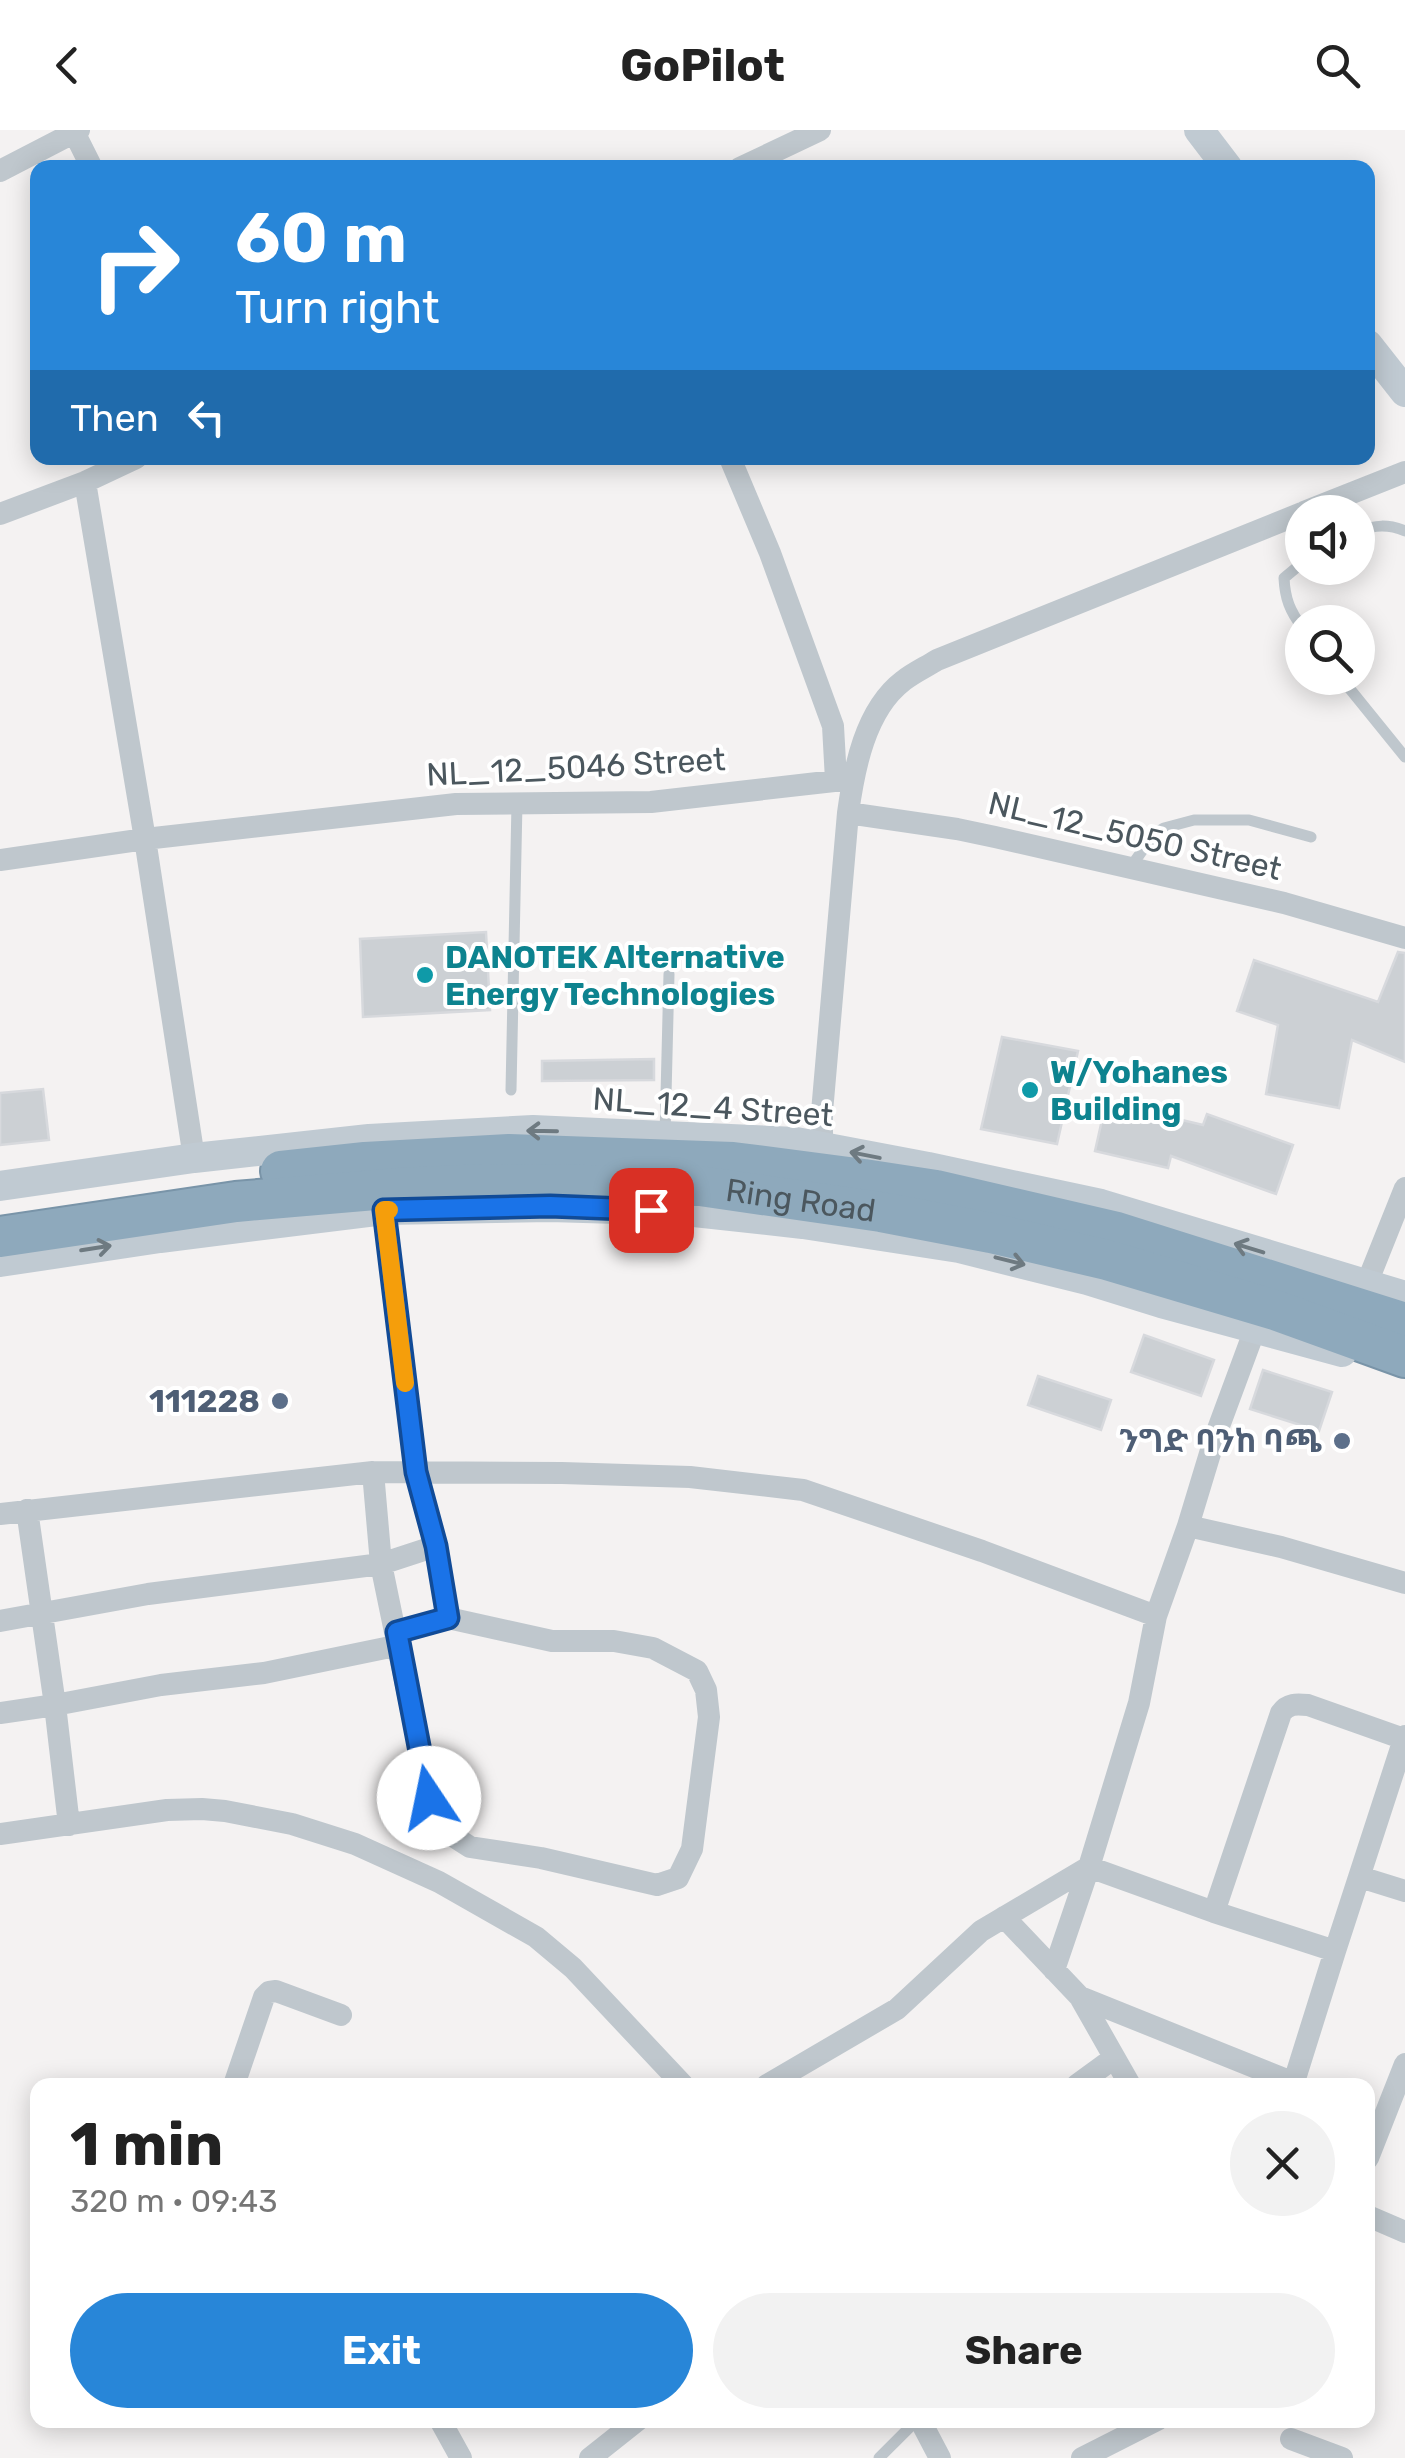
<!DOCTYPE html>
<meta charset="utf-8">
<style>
body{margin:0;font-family:Rubik,"Noto Sans Ethiopic",sans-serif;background:#f2f2f2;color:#222;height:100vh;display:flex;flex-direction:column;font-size:38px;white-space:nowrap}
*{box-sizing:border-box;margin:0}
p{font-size:32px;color:#767676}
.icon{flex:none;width:55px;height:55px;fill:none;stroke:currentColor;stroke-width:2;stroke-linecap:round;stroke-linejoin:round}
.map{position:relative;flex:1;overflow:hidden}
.sheet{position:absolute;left:30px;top:1948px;width:1345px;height:350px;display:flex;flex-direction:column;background:#fff;border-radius:20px;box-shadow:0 5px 25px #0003}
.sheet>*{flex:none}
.top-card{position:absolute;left:30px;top:30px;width:1345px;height:305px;border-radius:20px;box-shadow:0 5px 25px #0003;background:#2886d8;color:#fff;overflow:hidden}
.controls{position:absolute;left:1285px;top:365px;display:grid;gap:20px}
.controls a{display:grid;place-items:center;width:90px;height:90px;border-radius:50%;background:#fff;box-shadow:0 5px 25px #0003;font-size:50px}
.pin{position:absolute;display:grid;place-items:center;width:85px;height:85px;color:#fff;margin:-42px;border-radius:20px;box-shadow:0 5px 15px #0006}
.me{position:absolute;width:110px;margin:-55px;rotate:349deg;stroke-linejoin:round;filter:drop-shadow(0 0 8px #0008)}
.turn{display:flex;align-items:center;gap:35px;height:210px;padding:0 40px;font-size:45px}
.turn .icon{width:130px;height:130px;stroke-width:2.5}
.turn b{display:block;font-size:70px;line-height:85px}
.then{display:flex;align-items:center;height:95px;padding:0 40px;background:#0003;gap:20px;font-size:38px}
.round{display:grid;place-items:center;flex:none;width:105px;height:105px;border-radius:52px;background:#f2f2f2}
.head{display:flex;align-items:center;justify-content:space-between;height:170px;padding:0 40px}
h1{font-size:60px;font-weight:700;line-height:75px}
.button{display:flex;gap:20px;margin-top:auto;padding:20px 40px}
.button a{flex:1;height:115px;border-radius:60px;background:#2886d8;color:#fff;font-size:40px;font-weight:700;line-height:115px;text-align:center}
.button a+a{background:#f2f2f2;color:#222}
header{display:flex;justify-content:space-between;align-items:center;height:130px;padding:0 40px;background:#fff;font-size:45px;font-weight:700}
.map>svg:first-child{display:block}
.building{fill:#ccd0d4;stroke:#d7d9dd;stroke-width:2.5}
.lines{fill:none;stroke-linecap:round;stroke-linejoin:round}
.highway-casing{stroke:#7994a8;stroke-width:44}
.lane{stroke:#bfc7cd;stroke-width:11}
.street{stroke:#bfc7cd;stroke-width:22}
.secondary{stroke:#c0cad2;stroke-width:30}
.highway{stroke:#8ea9bc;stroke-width:40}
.oneway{stroke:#6e7a81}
.route-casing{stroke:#114b97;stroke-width:25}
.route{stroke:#1a73e8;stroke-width:18}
.slow{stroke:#f59e0b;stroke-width:18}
.culture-dot{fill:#0f9aa8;stroke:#fff;stroke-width:4}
.service-dot{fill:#5c6f8a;stroke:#fff;stroke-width:4}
.labels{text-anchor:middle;stroke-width:8;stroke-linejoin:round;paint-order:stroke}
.street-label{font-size:32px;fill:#4b575e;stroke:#fff}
.culture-label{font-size:32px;font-weight:bold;fill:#0d838f;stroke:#fff;text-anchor:start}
.service-label{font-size:32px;font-weight:bold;fill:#4e5e75;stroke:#fff;text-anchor:end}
</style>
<header><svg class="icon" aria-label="back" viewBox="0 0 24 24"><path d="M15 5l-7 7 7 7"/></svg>GoPilot<svg class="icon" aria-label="search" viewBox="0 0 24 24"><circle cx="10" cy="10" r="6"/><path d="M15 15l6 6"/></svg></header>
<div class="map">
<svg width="1405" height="2328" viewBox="0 0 1405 2328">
<rect width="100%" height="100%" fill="#f4f2f2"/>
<!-- building -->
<path class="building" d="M486 802 490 880 363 887 360 809Z
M1398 822 1405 823V932L1352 910 1339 978 1266 964 1278 895 1237 881 1254 830 1378 872Z
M1002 907 1078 921 1057 1014 981 999Z
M654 929V950L542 951V931Z
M43 959 49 1010 0 1015V963Z
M1106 972 1203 995 1207 984 1293 1015 1276 1064 1171 1026 1168 1038 1095 1021Z
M1144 1205 1214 1230 1201 1266 1131 1242Z
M1263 1240 1332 1262 1319 1301 1250 1279Z
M1038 1246 1111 1270 1101 1300 1028 1275Z"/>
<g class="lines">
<!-- highway casing -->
<g class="highway-casing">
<g id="highway">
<path d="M281 1041 365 1032 509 1024 733 1032 864 1049 936 1060 1117 1102 1405 1193"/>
<path id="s1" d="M0 1107 236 1072 398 1058 484 1054 700 1056 881 1082 991 1103 1107 1130 1275 1180 1405 1227"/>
</g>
</g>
<!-- lane -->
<path class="lane" d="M1358 401C1375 395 1388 394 1405 401
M1302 433 1284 448C1285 469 1290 481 1302 497
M1341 548 1405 627
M1130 738 1154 704 1164 698 1194 690H1249L1311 707
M511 960 517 673
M665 1006 669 844
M879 2328 917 2290"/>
<!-- street -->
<path class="street" d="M73 0 92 38
M740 38 820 0
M0 41 79 0
M730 328 770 423 833 596 836 650
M85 352 145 709 194 1028
M1304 382 1405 342
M0 384 85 352 136 328
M848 683 957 699 995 707 1284 773 1405 808
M0 730 145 709 456 674 651 672 852 649
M822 1017V982L848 683C854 639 865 580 903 551 913 543 926 537 937 530L1302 383
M384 1080 417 1343 436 1416 448 1488
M1367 1153 1405 1058
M373 1342 381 1434 429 1667 443 1696 456 1708 470 1717 541 1728 657 1755 678 1748 692 1719 709 1587 706 1560 697 1541 653 1518 614 1511H552L448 1488 397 1502
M0 1384 373 1342 562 1343 690 1347 803 1360 982 1421 1156 1486 1188 1396 1215 1307 1255 1199
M1188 1396 1281 1417 1405 1453
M0 1491 148 1464 381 1434 436 1416
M0 1583 55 1575 27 1380
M69 1695 55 1575 161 1555 264 1543 400 1515
M0 1704 167 1680 202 1679 225 1681 292 1694 355 1714 439 1752 536 1807 573 1838 683 1955
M1360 1747 1405 1761
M1214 1782 1335 1821
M1004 1787 1080 1867 1130 1955
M1054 1840 1089 1737 1139 1573 1156 1486
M1080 1867 1294 1953
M234 1955 264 1867 269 1862 276 1861 341 1885
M767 1955 897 1879 981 1801 1089 1737 1214 1782 1281 1583C1288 1573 1297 1574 1308 1575L1404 1609
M1077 1955 1114 1928
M1293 1955 1335 1821 1405 1606
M1368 2028 1405 1934
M1368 2086 1405 2102
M440 2290 461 2328
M920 2290 940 2328
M1291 2309 1342 2328
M590 2328 638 2290
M1082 2328 1157 2290"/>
<!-- secondary -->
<path class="secondary" d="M1199 0 1228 38
M1368 215 1405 262
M0 1056 194 1028 369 1009 533 1000 796 1012 928 1037 1101 1074 1405 1166
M0 1132 160 1108 384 1080 550 1077 685 1081 803 1094 959 1118 1087 1150 1161 1173 1342 1222"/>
<!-- highway -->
<use href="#highway" class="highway"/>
</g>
<!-- one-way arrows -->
<defs><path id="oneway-shaft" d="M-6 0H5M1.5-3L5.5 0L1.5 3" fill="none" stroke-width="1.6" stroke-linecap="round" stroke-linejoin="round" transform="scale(2.5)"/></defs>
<g class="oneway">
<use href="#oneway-shaft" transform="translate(542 1001) rotate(-179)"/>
<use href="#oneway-shaft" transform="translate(865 1025) rotate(-169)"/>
<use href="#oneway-shaft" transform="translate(96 1118) rotate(-9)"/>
<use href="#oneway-shaft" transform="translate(1249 1118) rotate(-163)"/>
<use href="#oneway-shaft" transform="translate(1010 1131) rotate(14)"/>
</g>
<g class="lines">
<!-- route casing -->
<g class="route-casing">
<path id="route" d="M429 1668 397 1502 448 1488 436 1416 416 1342 384 1080 550 1076 651 1080"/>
</g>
<!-- route -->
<use href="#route" class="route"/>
<!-- slow -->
<path class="slow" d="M389 1080H384L405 1253"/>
</g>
<!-- markers -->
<g class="culture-dot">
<circle cx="425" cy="845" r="10"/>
<circle cx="1030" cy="960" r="10"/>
</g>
<g class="service-dot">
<circle cx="280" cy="1271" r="10"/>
<circle cx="1342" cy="1311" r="10"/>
</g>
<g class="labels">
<!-- street labels -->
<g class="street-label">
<text transform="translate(576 637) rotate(-3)" y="11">NL_12_5046 Street</text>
<text transform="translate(1135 706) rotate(13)" y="11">NL_12_5050 Street</text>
<text transform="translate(713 977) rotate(4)" y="11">NL_12_4 Street</text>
<text dy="11" stroke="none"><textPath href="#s1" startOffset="805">Ring Road</textPath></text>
</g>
<!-- culture labels -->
<g class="culture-label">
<text x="445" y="838">DANOTEK Alternative<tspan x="445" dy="37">Energy Technologies</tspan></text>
<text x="1050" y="953">W/Yohanes<tspan x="1050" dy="37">Building</tspan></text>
</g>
<!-- service labels -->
<g class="service-label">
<text x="260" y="1282">111228</text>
<text x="1322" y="1322">ንግድ ባንከ ባጫ</text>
</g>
</g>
</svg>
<div class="controls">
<a><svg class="icon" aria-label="sound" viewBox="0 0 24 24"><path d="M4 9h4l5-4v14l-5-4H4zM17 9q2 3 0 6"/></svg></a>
<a><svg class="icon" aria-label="search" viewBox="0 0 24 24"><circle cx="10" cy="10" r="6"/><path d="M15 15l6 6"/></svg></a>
</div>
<div class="pin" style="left:651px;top:1080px;background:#d93025"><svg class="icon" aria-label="arrive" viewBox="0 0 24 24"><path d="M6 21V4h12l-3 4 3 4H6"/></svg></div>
<svg class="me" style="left:429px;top:1668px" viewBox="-20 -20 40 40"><circle r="19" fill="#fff"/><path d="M0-13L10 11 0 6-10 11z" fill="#1a73e8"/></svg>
<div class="top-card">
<div class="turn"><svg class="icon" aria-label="right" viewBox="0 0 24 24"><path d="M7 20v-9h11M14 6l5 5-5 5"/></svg><div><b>60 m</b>Turn right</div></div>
<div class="then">Then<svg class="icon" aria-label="left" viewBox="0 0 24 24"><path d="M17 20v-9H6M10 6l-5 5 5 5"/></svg></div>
</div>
<section class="sheet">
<div class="head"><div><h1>1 min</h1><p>320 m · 09:43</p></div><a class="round"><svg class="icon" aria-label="close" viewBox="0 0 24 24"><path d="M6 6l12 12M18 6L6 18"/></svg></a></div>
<div class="button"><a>Exit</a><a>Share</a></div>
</section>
</div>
